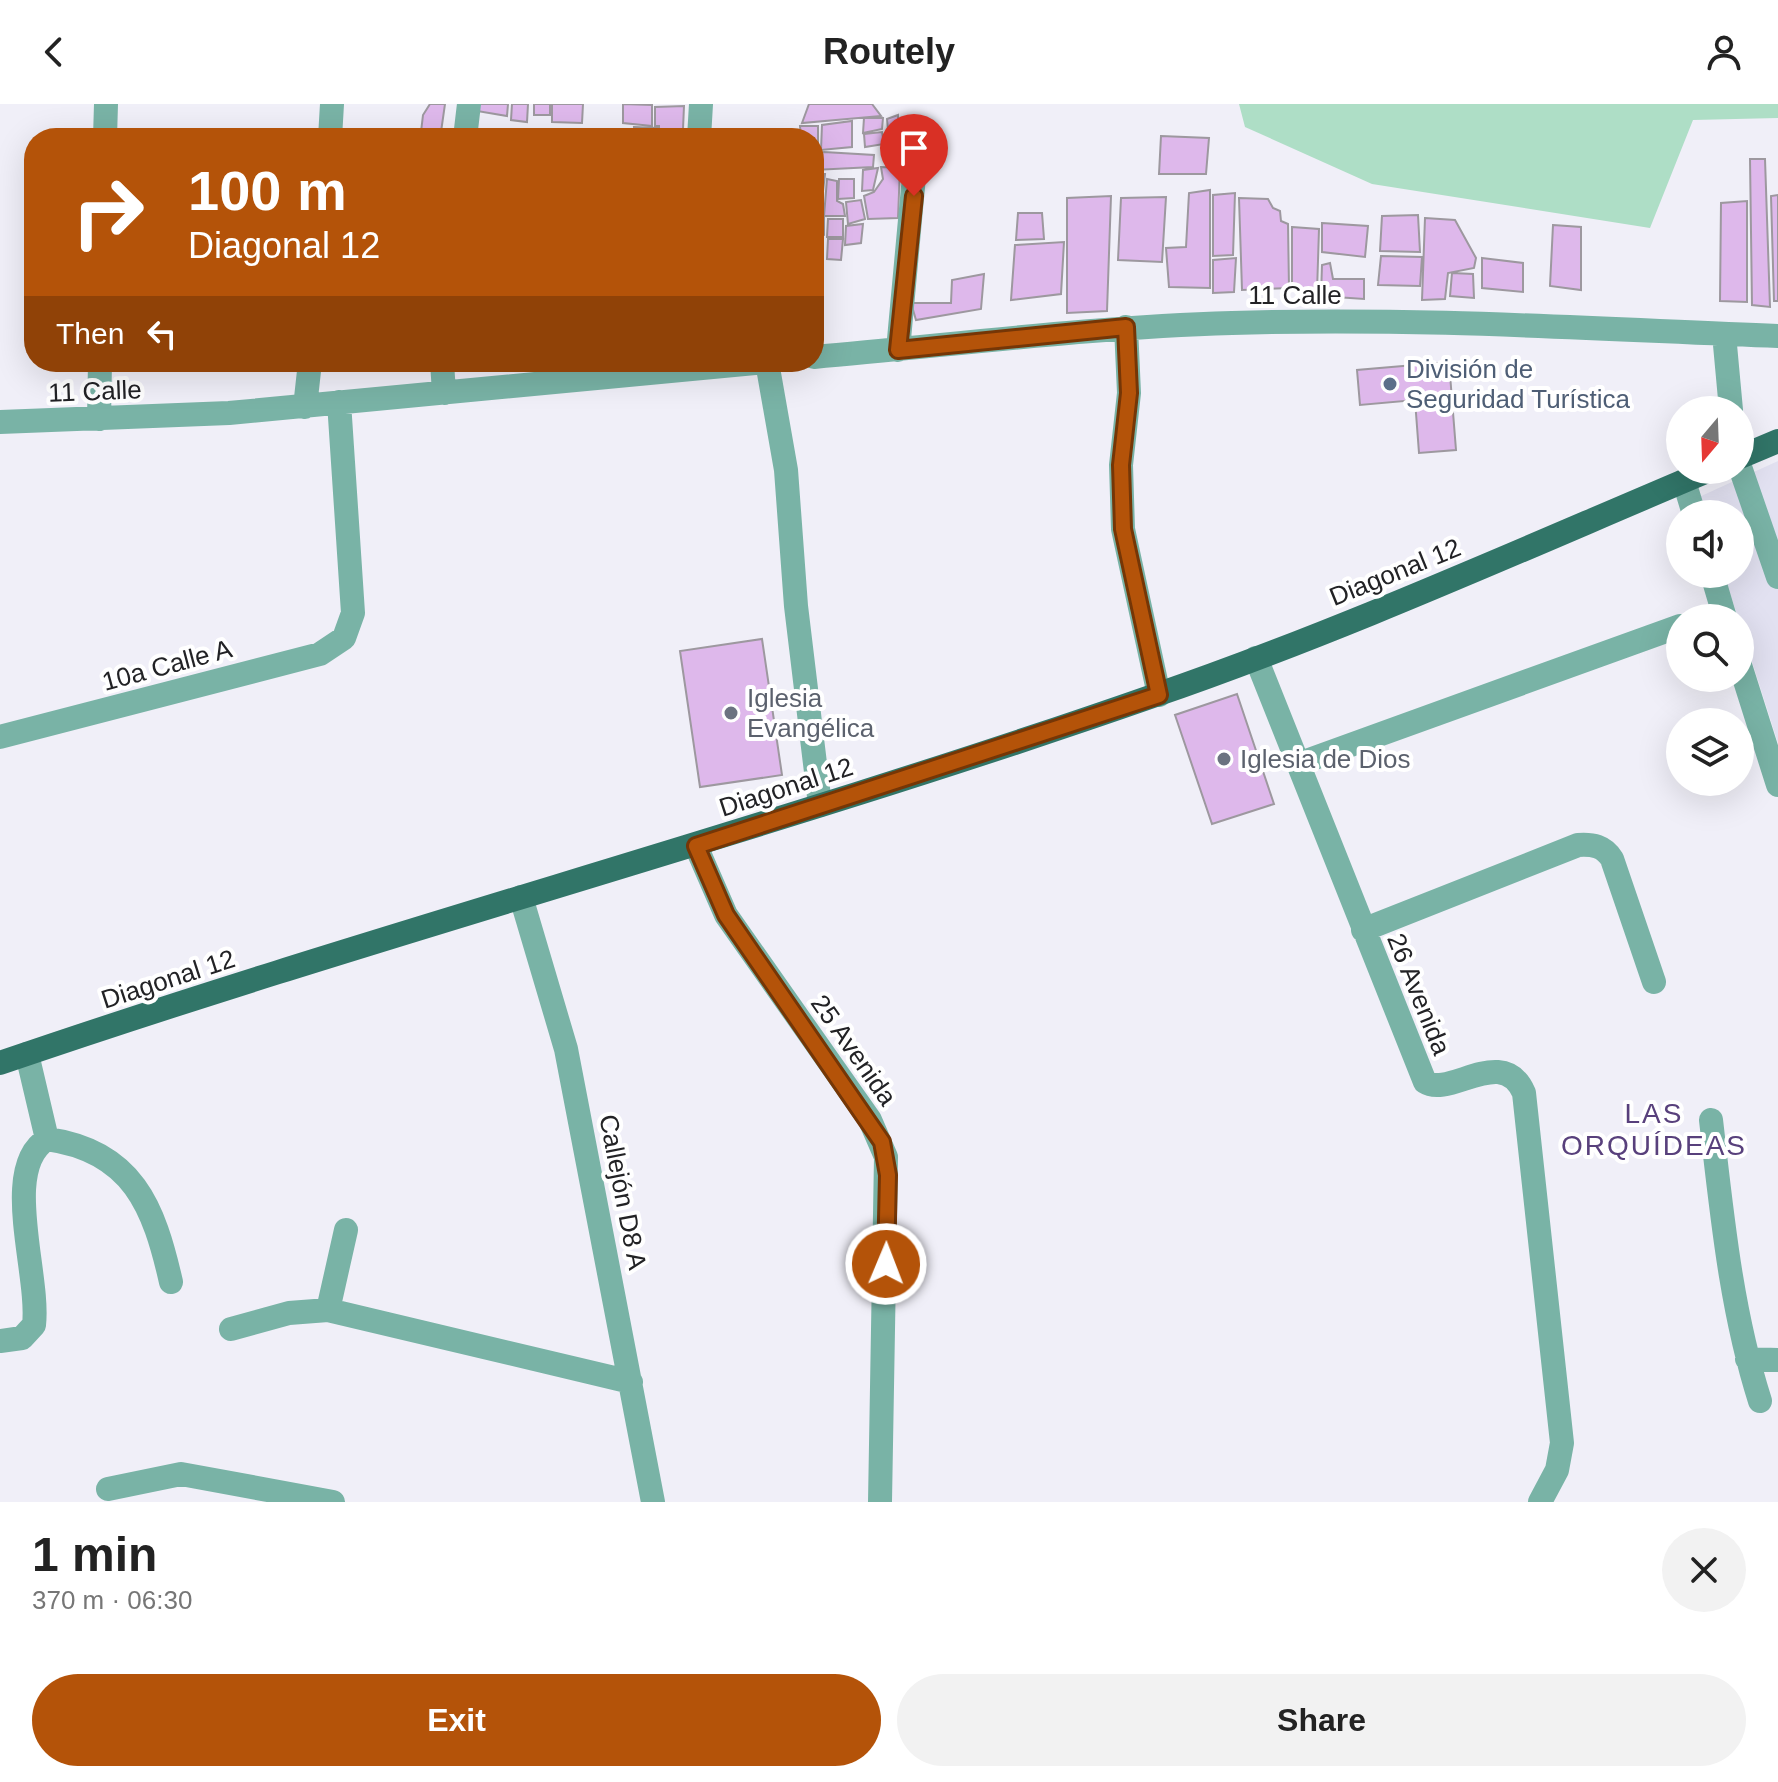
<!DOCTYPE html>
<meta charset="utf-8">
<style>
body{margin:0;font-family:Helvetica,sans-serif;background:#f2f2f2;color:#222;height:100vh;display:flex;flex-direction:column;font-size:30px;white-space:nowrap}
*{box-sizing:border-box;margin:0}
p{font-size:26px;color:#767676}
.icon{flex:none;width:44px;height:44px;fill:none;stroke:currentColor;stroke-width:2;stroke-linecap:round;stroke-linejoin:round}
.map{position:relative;height:1398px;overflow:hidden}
.side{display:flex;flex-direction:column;background:#fff;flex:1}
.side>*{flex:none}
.top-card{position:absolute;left:24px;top:24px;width:800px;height:244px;border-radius:32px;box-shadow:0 8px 32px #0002;background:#b45309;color:#fff;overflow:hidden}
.needle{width:52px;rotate:199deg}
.buttons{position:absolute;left:1666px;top:292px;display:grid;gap:16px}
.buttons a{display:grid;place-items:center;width:88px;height:88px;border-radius:50%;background:#fff;box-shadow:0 8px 32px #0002;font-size:40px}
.pin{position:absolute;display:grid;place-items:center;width:68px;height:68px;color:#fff;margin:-82px -34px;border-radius:50% 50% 50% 0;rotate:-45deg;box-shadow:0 0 8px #0007}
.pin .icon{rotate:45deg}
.me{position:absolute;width:88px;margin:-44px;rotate:1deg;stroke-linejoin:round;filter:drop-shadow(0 0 6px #0008)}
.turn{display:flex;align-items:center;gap:28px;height:168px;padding:0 32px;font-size:36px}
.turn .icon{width:104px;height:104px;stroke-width:2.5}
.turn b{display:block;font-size:56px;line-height:68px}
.then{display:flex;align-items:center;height:76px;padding:0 32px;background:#0003;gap:16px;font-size:30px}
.round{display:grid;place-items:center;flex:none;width:84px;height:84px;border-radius:42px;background:#f2f2f2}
.overview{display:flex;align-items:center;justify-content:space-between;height:136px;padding:0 32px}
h1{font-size:48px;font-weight:600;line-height:60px}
.primary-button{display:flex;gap:16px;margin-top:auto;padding:16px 32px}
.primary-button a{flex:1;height:92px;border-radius:48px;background:#b45309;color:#fff;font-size:32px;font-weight:600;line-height:92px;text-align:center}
.primary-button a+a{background:#f2f2f2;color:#222}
header{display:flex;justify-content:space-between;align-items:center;height:104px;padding:0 32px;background:#fff;font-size:36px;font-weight:600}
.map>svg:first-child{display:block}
.built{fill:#e2e1f1}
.green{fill:#aedec6}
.building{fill:#deb8eb;stroke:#9d989f;stroke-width:2}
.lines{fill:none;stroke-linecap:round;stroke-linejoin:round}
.minor{stroke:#79b3a6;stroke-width:24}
.major{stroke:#317568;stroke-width:24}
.route-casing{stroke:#753606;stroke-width:20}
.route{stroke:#b45309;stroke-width:14}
.service-dot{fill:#5c6f8a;stroke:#fff;stroke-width:3}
.worship-dot{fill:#6b7280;stroke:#fff;stroke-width:3}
.labels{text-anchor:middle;stroke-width:8;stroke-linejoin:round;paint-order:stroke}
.street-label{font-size:26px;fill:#222225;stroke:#fff}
.service-label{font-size:26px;fill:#4e5e75;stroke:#fff;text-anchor:start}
.worship-label{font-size:26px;fill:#5b616d;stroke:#fff;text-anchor:start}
.neighbourhood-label{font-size:28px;letter-spacing:2px;fill:#58407c;stroke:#fff}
</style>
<header><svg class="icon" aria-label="back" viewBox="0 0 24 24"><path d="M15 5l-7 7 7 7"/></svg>Routely<svg class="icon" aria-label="person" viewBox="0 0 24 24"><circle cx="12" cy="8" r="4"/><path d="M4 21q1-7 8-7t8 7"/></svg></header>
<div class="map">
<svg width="1778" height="1398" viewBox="0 0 1778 1398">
<rect width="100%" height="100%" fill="#f0eff8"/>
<!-- built -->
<path class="built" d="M1778 357V639L1724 470H1740V410H1705L1699 393Z"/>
<!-- green -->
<path class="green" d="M1239 0H1778V14L1693 16 1650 124 1372 80 1245 23Z"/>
<!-- building -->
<path class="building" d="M430 0H445L441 28H421L423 11Z
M478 0H508L507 12 477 7Z
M512 0H528L527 18 511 16Z
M534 0H550V11H534Z
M552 0H583L582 19 552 18Z
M623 0 652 1V22L623 19Z
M809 0H872L881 12 802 19Z
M684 2 683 25 659 26V22H655V3Z
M898 11 899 35 889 37 887 15Z
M864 14H883L882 25 863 29Z
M852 17V43L821 46 822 21Z
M800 22H818V48L814 49V34H801Z
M634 23 657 24V29L635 34Z
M666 27H688L687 34H666Z
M882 28 884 40 865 43 864 30Z
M1161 32 1209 34 1206 70H1159Z
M824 48 874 51 873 63 814 66V50Z
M1750 55H1765L1770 203 1752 201Z
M881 63 900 64 898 114 868 115 864 92 874 88 883 75Z
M878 64 873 86 862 87 863 66Z
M814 70H825L820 113 814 114Z
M827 75 837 77V97L843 100 845 112H824Z
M839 75H854V94L838 95Z
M1210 86V184L1169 183 1166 144 1186 143 1189 89Z
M1235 89 1233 151 1213 152V91Z
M1778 91V197H1774L1771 92Z
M1111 92 1107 207 1067 209V94Z
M1166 93 1162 158 1118 156 1121 94Z
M1239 94 1268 95 1273 104 1280 107 1281 117 1288 120 1289 184 1242 186Z
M861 96 865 115 848 120 846 98Z
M1747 97V198L1720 197 1721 99Z
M1018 109H1042L1044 135 1016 136Z
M1418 111 1420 148 1380 147 1382 112Z
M824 114V131L817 132V115Z
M1425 114 1455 116 1476 154 1474 164 1448 169 1445 195 1422 196Z
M828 115H843V133H827Z
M1322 119 1368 122 1365 153 1322 148Z
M863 120 861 139 845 141 846 122Z
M1553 121 1581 123V186L1550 182Z
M1292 123 1319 125 1317 188 1292 186Z
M828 135H843L841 156 827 155Z
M1064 138 1061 190 1011 196 1015 141Z
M1381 152 1422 153 1420 182 1378 181Z
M1236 154 1234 188 1213 189V156Z
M1482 154 1523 159V188L1482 184Z
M1330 159 1333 175H1364V195L1321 192 1322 161Z
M1452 169 1473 170 1474 194 1450 192Z
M984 170 981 205 916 216 911 199H951L952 176Z
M1449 258 1456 346 1419 349 1415 296 1360 301 1357 266Z
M762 535 782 671 700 683 680 547Z
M1237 590 1274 700 1212 720 1175 611Z"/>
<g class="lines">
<!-- minor -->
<path class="minor" d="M105 34 106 0
M330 34 332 0
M465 34 469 0
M699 34 701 0
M1126 223 1129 289 1121 361 1123 425 1159 591
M1724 230 1731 306
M898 246 917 40
M814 253C953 241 1092 223 1232 219 1413 213 1596 225 1778 232
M442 258 444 289
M767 258 786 366 796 502 820 701
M305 303 310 258
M99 315 100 258
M0 318 229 309 765 258
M1740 363 1778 473
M1684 377 1694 410
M1712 470 1725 514
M1256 554 1425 978C1450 994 1503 940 1524 989L1562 1339 1557 1366 1540 1398
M1740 561 1778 681
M0 633 320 550 344 534 353 509 339 298
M1298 660 1680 522
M696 742 726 811 870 1016 886 1053 880 1398
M521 793 566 945 653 1398
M1363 826 1578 741C1593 740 1604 742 1612 755L1654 878
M27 950 47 1035
M1711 1016C1722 1111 1731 1206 1760 1297
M328 1206 346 1126
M231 1225 289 1209 328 1206 631 1278
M0 1237 22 1234 34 1221C40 1170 0 1064 47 1035 133 1047 154 1103 171 1178
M1747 1255 1778 1256
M108 1385 181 1370 333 1398"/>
<!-- major -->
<path class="major" d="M1740 353 1778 337
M0 959C382 828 772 725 1153 592 1342 527 1525 444 1710 366"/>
</g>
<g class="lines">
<!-- route casing -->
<g class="route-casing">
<path id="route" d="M886 1160 888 1071 882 1038 726 811 696 742 1159 591 1123 425 1121 361 1129 289 1126 223 898 246 914 92"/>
</g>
<!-- route -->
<use href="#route" class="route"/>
</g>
<!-- markers -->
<circle class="service-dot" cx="1390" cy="280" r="8"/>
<g class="worship-dot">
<circle cx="731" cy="609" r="8"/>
<circle cx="1224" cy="655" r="8"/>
</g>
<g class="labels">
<!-- street labels -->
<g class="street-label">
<text x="1295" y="200">11 Calle</text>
<text transform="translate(95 287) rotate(-2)" y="9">11 Calle</text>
<text transform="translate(1395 468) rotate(-22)" y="9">Diagonal 12</text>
<text transform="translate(167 561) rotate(-15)" y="9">10a Calle A</text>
<text transform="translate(786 683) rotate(-18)" y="9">Diagonal 12</text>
<text transform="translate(168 875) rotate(-18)" y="9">Diagonal 12</text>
<text transform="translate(1419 890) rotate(68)" y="9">26 Avenida</text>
<text transform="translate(854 946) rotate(55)" y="9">25 Avenida</text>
<text transform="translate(623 1088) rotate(79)" y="9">Callejón D8 A</text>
</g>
<!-- service labels -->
<g class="service-label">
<text x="1406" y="274">División de<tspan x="1406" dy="30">Seguridad Turística</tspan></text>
</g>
<!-- worship labels -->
<g class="worship-label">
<text x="747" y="603">Iglesia<tspan x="747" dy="30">Evangélica</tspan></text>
<text x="1240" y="664">Iglesia de Dios</text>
</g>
<!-- neighbourhood labels -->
<g class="neighbourhood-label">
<text x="1654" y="1019">LAS<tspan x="1654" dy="32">ORQUÍDEAS</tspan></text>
</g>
</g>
</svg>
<div class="buttons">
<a><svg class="needle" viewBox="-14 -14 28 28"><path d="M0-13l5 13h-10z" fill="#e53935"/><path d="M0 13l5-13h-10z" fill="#767676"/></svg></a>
<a><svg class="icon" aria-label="sound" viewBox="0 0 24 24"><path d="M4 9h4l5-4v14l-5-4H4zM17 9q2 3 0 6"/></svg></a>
<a><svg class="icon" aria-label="search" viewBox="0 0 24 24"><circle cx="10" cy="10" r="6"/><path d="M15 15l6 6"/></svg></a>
<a><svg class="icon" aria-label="layers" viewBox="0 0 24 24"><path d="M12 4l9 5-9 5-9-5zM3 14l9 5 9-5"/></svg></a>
</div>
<div class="pin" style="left:914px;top:92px;background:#d93025"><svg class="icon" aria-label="arrive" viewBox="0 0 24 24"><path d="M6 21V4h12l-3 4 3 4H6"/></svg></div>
<svg class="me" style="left:886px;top:1160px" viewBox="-20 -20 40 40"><circle r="17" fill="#b45309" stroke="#fff" stroke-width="3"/><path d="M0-11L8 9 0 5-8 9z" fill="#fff"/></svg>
<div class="top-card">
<div class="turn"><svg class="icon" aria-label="right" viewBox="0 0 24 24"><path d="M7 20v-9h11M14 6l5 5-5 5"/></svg><div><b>100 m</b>Diagonal 12</div></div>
<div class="then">Then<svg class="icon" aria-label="left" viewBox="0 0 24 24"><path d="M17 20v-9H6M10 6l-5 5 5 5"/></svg></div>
</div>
</div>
<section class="side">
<div class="overview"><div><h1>1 min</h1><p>370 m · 06:30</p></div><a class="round"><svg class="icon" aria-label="close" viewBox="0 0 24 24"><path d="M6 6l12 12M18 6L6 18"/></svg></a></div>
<div class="primary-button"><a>Exit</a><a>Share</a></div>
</section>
